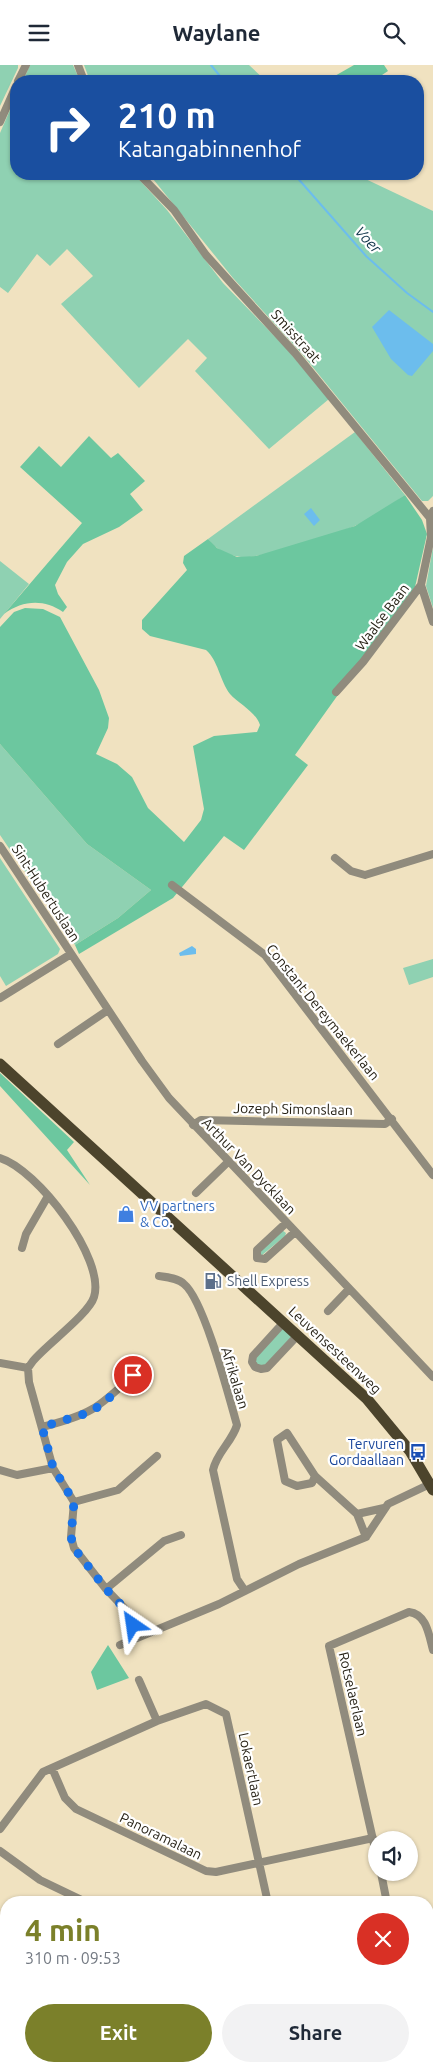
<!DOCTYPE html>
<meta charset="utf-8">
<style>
body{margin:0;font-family:Ubuntu,sans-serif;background:#f2f2f3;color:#1f2937;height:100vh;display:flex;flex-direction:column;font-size:19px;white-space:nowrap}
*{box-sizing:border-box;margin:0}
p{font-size:16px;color:#747a83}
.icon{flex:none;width:28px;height:28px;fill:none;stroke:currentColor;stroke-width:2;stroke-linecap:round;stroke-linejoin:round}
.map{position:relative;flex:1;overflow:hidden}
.details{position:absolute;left:0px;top:1831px;width:434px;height:176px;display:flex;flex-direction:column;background:#fff;border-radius:20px 20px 0 0;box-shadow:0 1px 4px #0004}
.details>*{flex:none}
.guide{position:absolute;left:10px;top:10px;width:414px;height:105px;border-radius:20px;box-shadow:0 1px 4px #0004;background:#1a4fa0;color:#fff;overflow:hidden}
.controls{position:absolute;left:368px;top:1766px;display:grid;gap:10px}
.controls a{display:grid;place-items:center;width:50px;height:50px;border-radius:50%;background:#fff;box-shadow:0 1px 4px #0004;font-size:25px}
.pin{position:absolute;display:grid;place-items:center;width:42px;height:42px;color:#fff;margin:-21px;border:2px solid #fff;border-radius:50%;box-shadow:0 1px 5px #0007}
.me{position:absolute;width:55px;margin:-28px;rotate:328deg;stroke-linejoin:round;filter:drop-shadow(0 0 4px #0008)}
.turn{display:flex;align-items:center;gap:18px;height:105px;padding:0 25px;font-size:22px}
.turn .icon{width:65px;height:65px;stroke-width:2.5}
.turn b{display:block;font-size:35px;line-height:42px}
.round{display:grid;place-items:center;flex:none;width:52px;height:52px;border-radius:26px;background:#f2f2f3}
.head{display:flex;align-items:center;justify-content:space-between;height:85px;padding:0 25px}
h1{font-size:30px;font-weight:700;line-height:38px;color:#7b802a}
.button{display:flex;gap:10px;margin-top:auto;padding:10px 25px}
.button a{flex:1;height:58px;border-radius:30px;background:#7b802a;color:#fff;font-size:20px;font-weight:700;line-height:58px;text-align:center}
.button a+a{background:#f2f2f3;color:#1f2937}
header{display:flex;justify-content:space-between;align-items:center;height:65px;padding:0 25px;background:#fff;font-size:22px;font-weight:700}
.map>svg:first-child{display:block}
.green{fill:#8fd1b2}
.forest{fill:#6cc79f}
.water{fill:#6cbded}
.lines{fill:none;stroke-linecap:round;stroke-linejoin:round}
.stream{stroke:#6cbded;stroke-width:2}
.minor{stroke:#908b7d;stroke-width:8}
.primary{stroke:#4c442c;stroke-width:11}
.route{stroke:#1a73e8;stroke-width:9;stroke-dasharray:0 16.2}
.labels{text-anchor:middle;stroke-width:4.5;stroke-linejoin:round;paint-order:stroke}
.street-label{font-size:14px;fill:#231e12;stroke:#fff}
.shop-label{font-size:14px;fill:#366cbe;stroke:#fff;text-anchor:start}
.service-label{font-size:14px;fill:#4e5e75;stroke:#fff;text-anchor:start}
.transit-label{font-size:14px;fill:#164399;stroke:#fff;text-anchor:end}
.water-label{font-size:15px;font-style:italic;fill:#11354a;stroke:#fff}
</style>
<header><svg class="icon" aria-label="menu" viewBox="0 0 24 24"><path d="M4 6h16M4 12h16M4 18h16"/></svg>Waylane<svg class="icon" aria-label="search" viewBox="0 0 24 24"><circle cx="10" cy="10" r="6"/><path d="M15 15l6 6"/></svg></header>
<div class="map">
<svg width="433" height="2007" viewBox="0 0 433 2007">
<rect width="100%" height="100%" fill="#f0e2c0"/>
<!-- green -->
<path class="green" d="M0 0H18V3L0 41Z
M30 0H73L80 16H23Z
M84 0H249L266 16H90Z
M16 31V109H134L167 145 223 218 285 282 329 334 269 384 195 306 207 293 188 274 139 323 61 239 93 211 67 184 50 201 37 189 8 228 0 222V68Z
M149 109H355L433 146V431L428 436H422L302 289 233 213Z
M355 367 405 430C391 439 378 450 363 457 345 467 259 495 241 492 229 491 215 484 208 474Z
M433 482V543L426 521Z
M0 496 29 519 0 554Z
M0 679 87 779 151 825 118 853 75 880 0 770Z
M0 793 60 884 58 889 6 921 0 911Z
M433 894V912L409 920 403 903Z
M282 1165 286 1168 285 1171 261 1191 260 1187Z
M284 1261 294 1271 267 1299 263 1301 256 1299 255 1293Z
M0 1966 6 1969V2001H136L134 2007H0Z"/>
<!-- forest -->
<path class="forest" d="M354 0H384L388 6 373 16H326Z
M89 371 111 393 118 388 145 416 130 429 143 445 119 462 83 479 67 497 55 520 58 529 67 542 63 547C44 534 23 535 4 549L82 458 20 402 39 381 61 402Z
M405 430 422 455 427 469 415 522 295 690 308 700 244 785 224 771 173 833 79 889 75 880 118 853 151 825 87 779 0 679V562L14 547 25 543 43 544 60 552 99 625 109 653 108 663 96 689 117 699 132 712 148 743 184 777 201 755 204 744 193 681 214 671 257 667 260 660C256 647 239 639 230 629 220 616 218 595 206 585L150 571 142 564V555L187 505 183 498 184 491 208 474 217 483 237 492 256 491 355 461Z
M0 1008 74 1077 67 1085 90 1120 0 1021Z
M108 1580 129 1613 97 1625 91 1607Z"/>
<!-- water -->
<path class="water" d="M389 245 433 279V286L412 311 408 310 391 294 372 262Z
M311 443 320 455 314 461 304 449Z
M192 881 196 884V889L180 891 179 888Z"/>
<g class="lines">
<!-- stream -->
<path class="stream" d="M211 0 224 16
M294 109 366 191 407 228 433 247"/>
<!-- minor -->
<path class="minor" d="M78 0 84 16
M18 16 26 0
M0 57 16 21
M139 109 174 145 206 190 232 219 295 288 430 453
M421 520 433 557
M336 627 363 597 421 520 431 472 430 453 433 446
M0 781 142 996 169 1033 433 1312
M335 793 351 806 365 810 433 789
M172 820 265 890 433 1110
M0 933 71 889
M58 979 108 945
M193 1060 201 1055 385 1059 392 1054
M0 1093C37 1104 106 1194 94 1232 89 1249 46 1280 33 1296L28 1303 29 1317 53 1403 74 1437 71 1472 74 1483 106 1524 128 1547 152 1566
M196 1128 228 1097
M286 1158 257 1185V1193L265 1194 295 1167
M22 1183 26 1169 48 1131
M159 1211C167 1212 178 1213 184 1219 204 1235 229 1332 237 1360 232 1377 217 1387 213 1405L237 1514 245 1526
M328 1246 349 1224
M284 1257 253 1291 252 1297 255 1302 261 1304 267 1303 298 1270
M0 1298 28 1303
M42 1362C89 1350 98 1344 133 1310
M0 1405 17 1410 53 1403
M315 1411 312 1418 297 1421 285 1416 277 1375 287 1368 315 1411 357 1449 366 1472
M74 1437 118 1425 157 1391
M357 1449 384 1443
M106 1524 164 1476 181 1470
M129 1549 138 1572
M120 1580 219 1539 299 1499 366 1472 388 1439 432 1418
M139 1615 157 1656
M52 1703 65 1733 76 1744 206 1806 216 1807 373 1773
M0 1764 43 1707 157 1656 206 1639 226 1649 268 1838
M0 1786 40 1815 88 1838
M376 1788 329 1581 409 1547C427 1549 429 1571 433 1585
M381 1808 387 1838
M428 1863 433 1860
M326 2001 334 2007"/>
<!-- primary -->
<path class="primary" d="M0 999 367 1334 410 1386 433 1425"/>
</g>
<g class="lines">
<!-- route -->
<path class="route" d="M133 1310 107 1335 91 1347 42 1362 53 1402 74 1437 71 1472 74 1483 106 1524 128 1547 133 1560"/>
</g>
<!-- icons -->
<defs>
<g id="shop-bare" transform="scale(1.35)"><path d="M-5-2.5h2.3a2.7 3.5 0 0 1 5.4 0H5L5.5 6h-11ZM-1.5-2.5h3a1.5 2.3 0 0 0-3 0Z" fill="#3f7fe0" stroke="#fff" stroke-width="2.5" paint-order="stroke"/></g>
<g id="fuel-bare" transform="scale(1.35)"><path d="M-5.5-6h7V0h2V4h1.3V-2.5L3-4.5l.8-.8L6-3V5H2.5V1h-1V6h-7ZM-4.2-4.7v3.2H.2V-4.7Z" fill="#5c6f8a" stroke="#fff" stroke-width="2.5" paint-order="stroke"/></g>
<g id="bus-bare" transform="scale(1.35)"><path d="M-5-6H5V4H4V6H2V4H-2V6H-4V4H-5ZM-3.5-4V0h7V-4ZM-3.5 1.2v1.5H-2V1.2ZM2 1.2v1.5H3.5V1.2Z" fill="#1a4fb4" stroke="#fff" stroke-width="2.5" paint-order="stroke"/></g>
</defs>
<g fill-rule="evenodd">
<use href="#shop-bare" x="126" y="1149"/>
<use href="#fuel-bare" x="213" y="1216"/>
<use href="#bus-bare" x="418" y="1387"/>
</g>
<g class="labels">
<!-- street labels -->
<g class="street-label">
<text transform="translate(296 271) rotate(48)" y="5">Smisstraat</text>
<text transform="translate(382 552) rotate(-53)" y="5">Waalse Baan</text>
<text transform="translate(46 828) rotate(57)" y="5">Sint-Hubertuslaan</text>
<text transform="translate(323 947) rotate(51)" y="5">Constant Dereymaekerlaan</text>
<text transform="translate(293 1044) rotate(1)" y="5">Jozeph Simonslaan</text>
<text transform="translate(249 1101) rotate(46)" y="5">Arthur Van Dycklaan</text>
<text transform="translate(335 1285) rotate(43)" y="5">Leuvensesteenweg</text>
<text transform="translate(235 1313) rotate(73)" y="5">Afrikalaan</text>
<text transform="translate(353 1629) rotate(77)" y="5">Rotselaerlaan</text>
<text transform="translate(251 1704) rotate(78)" y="5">Lokaertlaan</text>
<text transform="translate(161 1771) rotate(26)" y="5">Panoramalaan</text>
</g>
<!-- shop labels -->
<g class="shop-label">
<text x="140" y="1146">VV partners<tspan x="140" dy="16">&amp; Co.</tspan></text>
</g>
<!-- service labels -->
<g class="service-label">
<text x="227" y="1221">Shell Express</text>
</g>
<!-- transit labels -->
<g class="transit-label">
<text x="404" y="1384">Tervuren<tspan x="404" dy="16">Gordaallaan</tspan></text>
</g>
<!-- water labels -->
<g class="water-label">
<text transform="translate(368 175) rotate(47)" y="5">Voer</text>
</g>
</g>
</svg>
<div class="controls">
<a><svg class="icon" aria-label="sound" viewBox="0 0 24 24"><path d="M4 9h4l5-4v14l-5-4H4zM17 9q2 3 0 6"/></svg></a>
</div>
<div class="pin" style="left:133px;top:1310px;background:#d93025"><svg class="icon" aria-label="arrive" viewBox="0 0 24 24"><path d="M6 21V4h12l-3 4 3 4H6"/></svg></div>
<svg class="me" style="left:133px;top:1560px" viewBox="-20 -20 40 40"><path d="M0-17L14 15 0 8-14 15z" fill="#1a73e8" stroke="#fff" stroke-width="4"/></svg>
<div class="guide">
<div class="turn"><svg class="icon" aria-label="right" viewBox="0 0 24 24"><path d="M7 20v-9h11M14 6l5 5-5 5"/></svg><div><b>210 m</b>Katangabinnenhof</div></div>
</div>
<section class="details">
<div class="head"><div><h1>4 min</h1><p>310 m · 09:53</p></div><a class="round" style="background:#d93025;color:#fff"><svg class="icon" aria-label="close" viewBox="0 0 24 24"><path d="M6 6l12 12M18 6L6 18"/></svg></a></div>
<div class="button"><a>Exit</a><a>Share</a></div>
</section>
</div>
